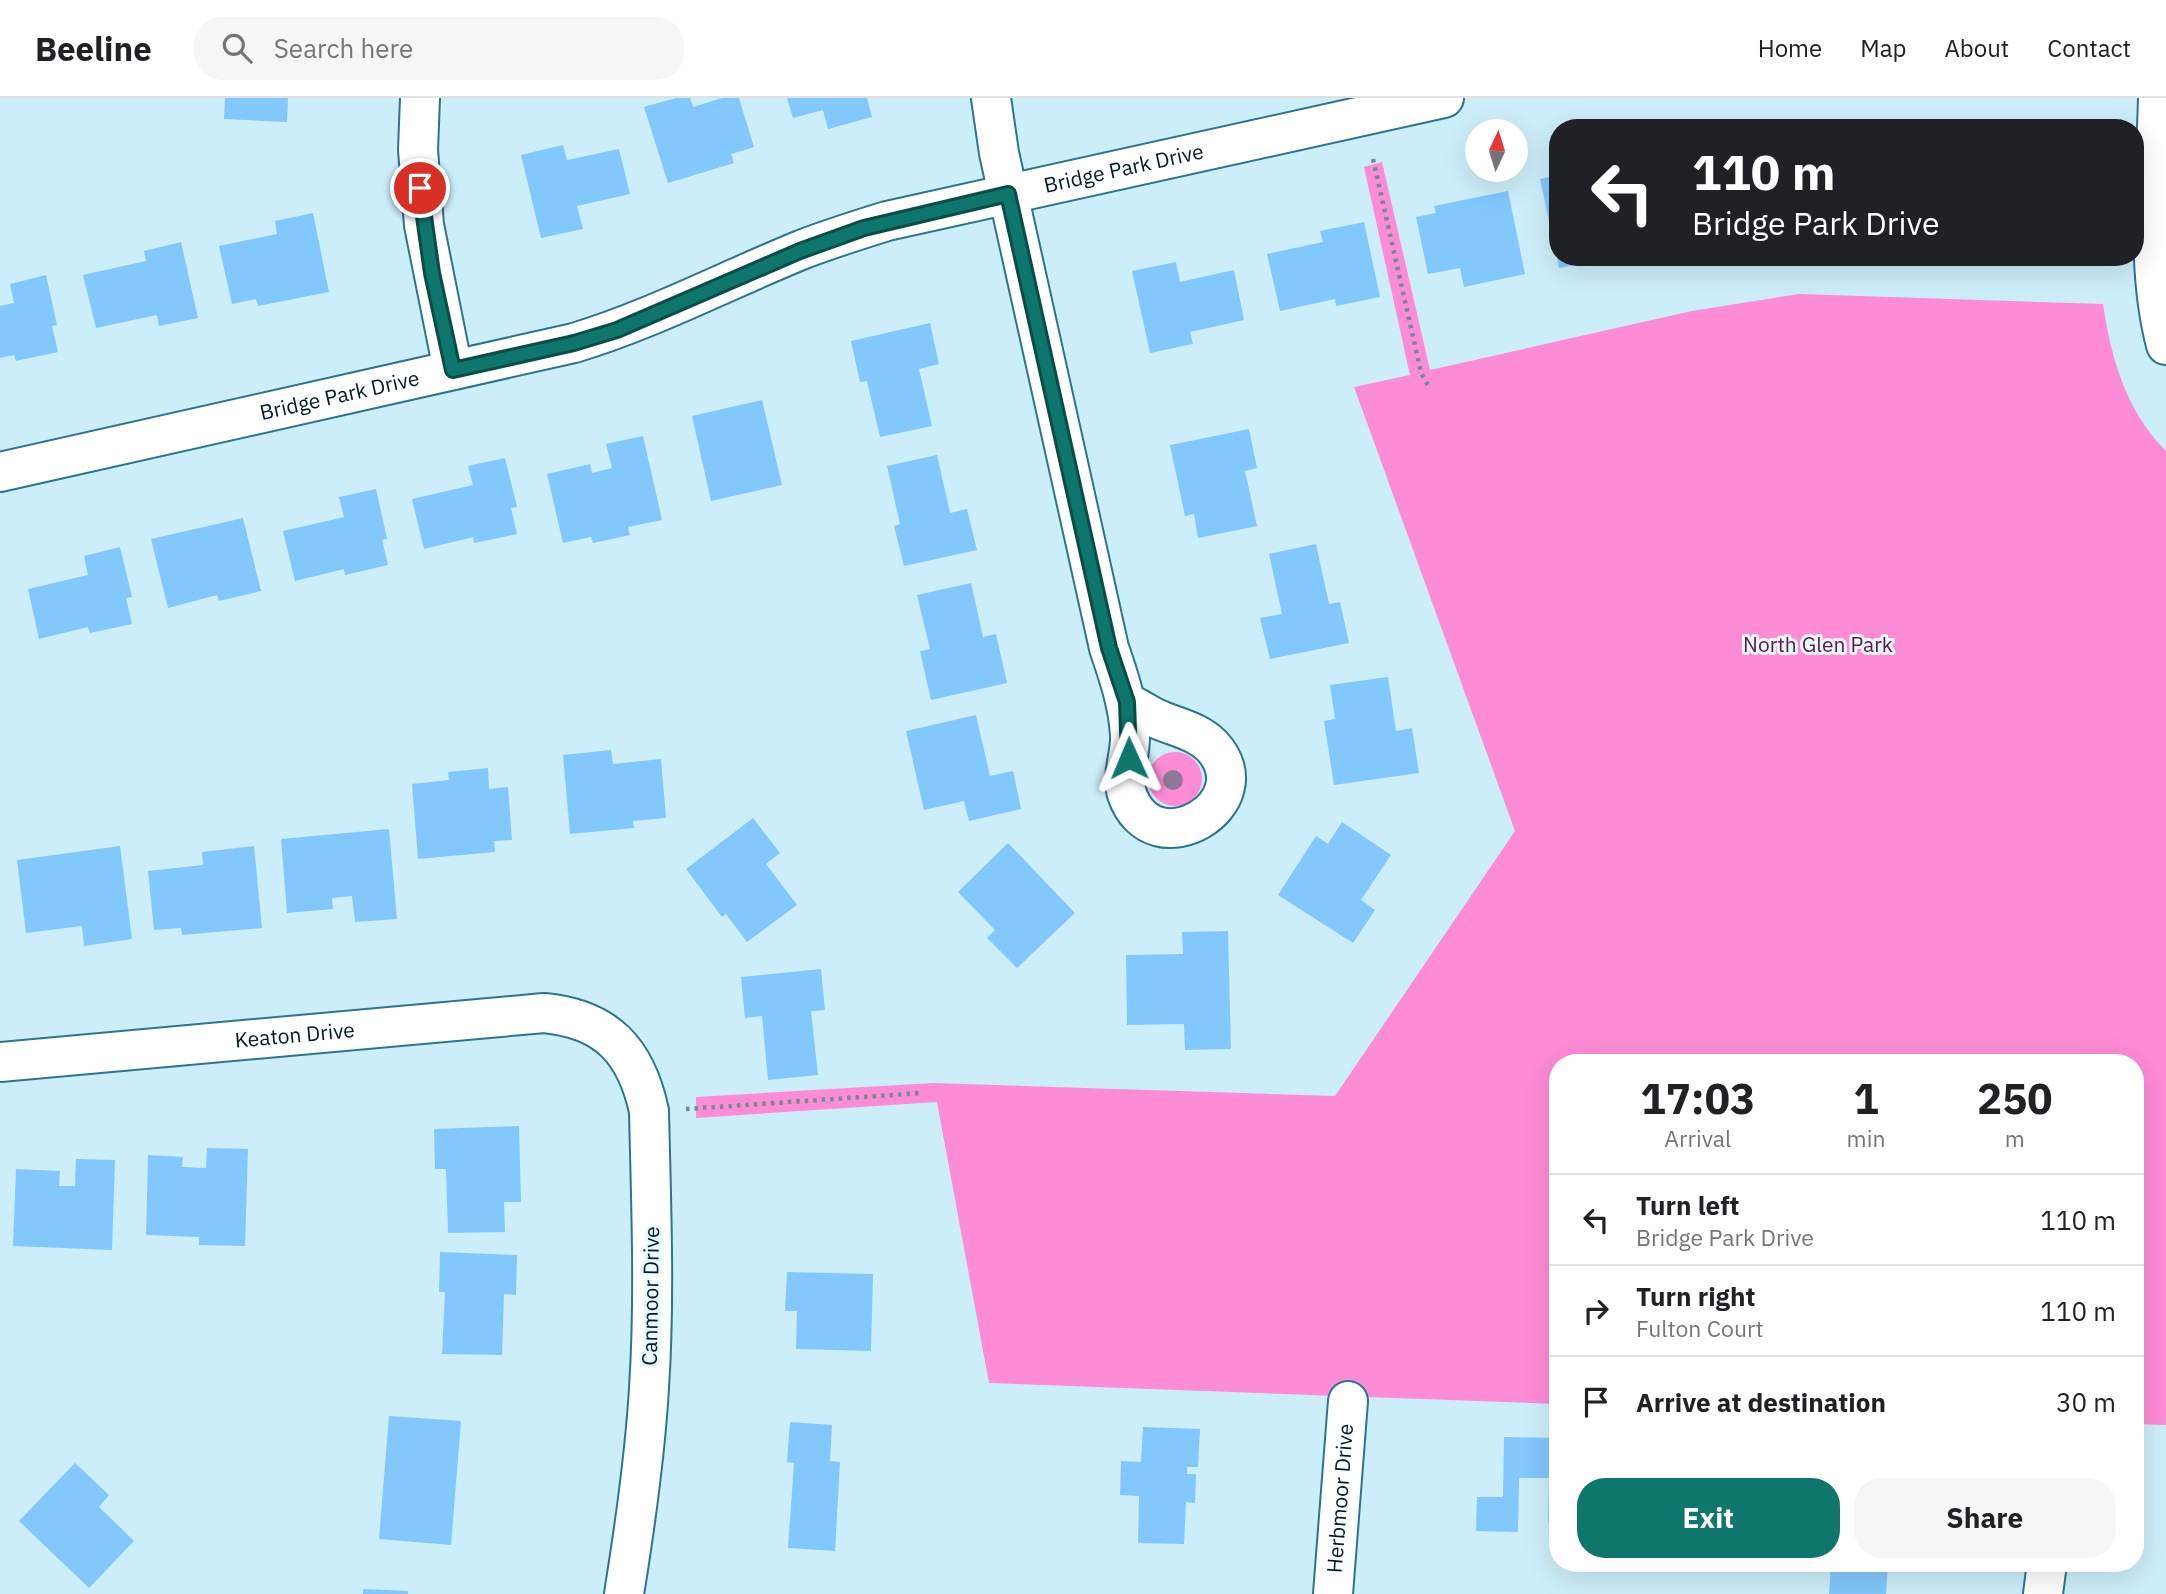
<!DOCTYPE html>
<style>
body{margin:0;font-family:"IBM Plex Sans",sans-serif;background:#f6f6f6;color:#202124;height:100vh;display:flex;flex-direction:column;font-size:26px;white-space:nowrap}
*{box-sizing:border-box;margin:0}
p{font-size:23px;color:#757577}
.icon{flex:none;width:38px;height:38px;fill:none;stroke:currentColor;stroke-width:2;stroke-linecap:round;stroke-linejoin:round}
.map{position:relative;flex:1;overflow:hidden}
.drawer{position:absolute;left:1549px;top:956px;width:595px;height:518px;display:flex;flex-direction:column;background:#fff;border-radius:28px;box-shadow:0 7px 28px #0002}
.drawer>*{flex:none}
.hud{position:absolute;left:1549px;top:21px;width:595px;height:147px;border-radius:28px;box-shadow:0 7px 28px #0002;background:#202124;color:#fff;overflow:hidden}
.needle{width:46px;rotate:4deg}
.fabs{position:absolute;left:1465px;top:21px;display:grid;gap:14px}
.fabs a{display:grid;place-items:center;width:63px;height:63px;border-radius:50%;background:#fff;box-shadow:0 7px 28px #0002;font-size:35px}
.pin{position:absolute;display:grid;place-items:center;width:60px;height:60px;color:#fff;margin:-30px;border:4px solid #fff;border-radius:50%;box-shadow:0 2px 7px #0007}
.me{position:absolute;width:77px;margin:-38px;rotate:359deg;stroke-linejoin:round;filter:drop-shadow(0 0 5px #0008)}
.turn{display:flex;align-items:center;gap:24px;height:147px;padding:0 28px;font-size:32px}
.turn .icon{width:91px;height:91px;stroke-width:2.5}
.turn b{display:block;font-size:49px;line-height:60px}
.eta{display:flex;justify-content:space-evenly;align-items:center;height:119px;text-align:center}
.eta b{font-size:42px;font-weight:700;line-height:49px}
.cta{display:flex;gap:14px;margin-top:auto;padding:14px 28px}
.cta a{flex:1;height:80px;border-radius:28px;background:#0f766e;color:#fff;font-size:28px;font-weight:700;line-height:80px;text-align:center}
.cta a+a{background:#f6f6f6;color:#202124}
ul{padding:0;list-style:none}
li{display:flex;align-items:center;gap:21px;height:91px;padding:0 28px;border-top:2px solid #e0e0e0}
li div{flex:1}
li b{display:block;font-size:26px}
li em{font-style:normal}
header{display:flex;align-items:center;gap:42px;box-sizing:border-box;height:98px;padding:0 35px;background:#fff;border-bottom:2px solid #e0e0e0}
header strong{font-size:33px}
nav{display:flex;gap:38px;margin-inline-start:auto;font-size:24px}
.search{width:490px;height:63px;background:#f6f6f6;display:flex;align-items:center;gap:18px;box-sizing:border-box;padding:0 24px;border-radius:28px;color:#757577;font-size:26px}
.map>svg:first-child{display:block}
.green{fill:#fd8bd6}
.building{fill:#82c8fc}
.lines{fill:none;stroke-linecap:round;stroke-linejoin:round}
.minor-casing{stroke:#2c758c;stroke-width:42}
.path{stroke:#6e8d97;stroke-width:4.5;stroke-dasharray:3.5 5;stroke-linecap:butt}
.minor{stroke:#fff;stroke-width:38}
.tree{fill:#91789a}
.route-casing{stroke:#0a4d48;stroke-width:18}
.route{stroke:#0f766e;stroke-width:12}
.labels{text-anchor:middle;stroke-width:6;stroke-linejoin:round;paint-order:stroke}
.street-label{font-size:21px;fill:#001a23;stroke:#e7f8fe}
.park-label{font-size:21px;fill:#60184b;stroke:#e7f8fe}
</style>
<header>
<strong>Beeline</strong>
<div class="search"><svg class="icon" aria-label="search" viewBox="0 0 24 24"><circle cx="10" cy="10" r="6"/><path d="M15 15l6 6"/></svg>Search here</div>
<nav><a>Home</a><a>Map</a><a>About</a><a>Contact</a></nav>
</header>
<div class="map">
<svg width="2166" height="1496" viewBox="0 0 2166 1496">
<rect width="100%" height="100%" fill="#cceefa"/>
<!-- green -->
<path class="green" d="M1382 64 1430 272 1692 213 1799 196 2103 206C2111 260 2126 313 2166 353V1327L2135 1326V964H1558L1557 1306 989 1285 937 1004 696 1020V999L933 985 1335 998 1515 733 1354 289 1410 277 1364 69Z
M1148 681a27 27 0 1 1 54 0a27 27 0 1 1-54 0Z"/>
<!-- building -->
<path class="building" d="M225 0H288L287 24 224 21Z
M676 0H690L693 9 722 0H739L754 49 731 56 734 65 668 85 644 9Z
M787 0H867L872 19 828 31 823 12 793 20Z
M563 47 567 62 619 51 630 96 577 108 583 131 541 140 521 57Z
M1558 77V156H1556L1540 81Z
M1508 93 1525 176 1464 189 1460 170 1428 176 1416 119 1436 115 1434 108Z
M313 115 329 194 258 208 256 201 232 206 219 148 277 136 275 123Z
M1364 124 1380 199 1336 208 1335 201 1280 213 1267 156 1323 144 1320 133Z
M181 144 198 220 159 228 157 217 96 230 83 177 146 163 144 153Z
M1557 159H1606V160L1559 170Z
M1176 164 1180 184 1234 172 1244 222 1190 234 1193 246 1150 255 1132 173Z
M46 177 57 227 52 228 58 254 16 263 14 257 0 260V208L14 205 10 186Z
M930 225 939 266 919 271 932 328 880 339 867 283 860 284 851 243Z
M762 302 782 387 711 403 692 318Z
M1249 331 1257 370 1245 373 1257 428 1198 440 1194 416 1185 418 1170 347Z
M643 338 662 422 628 429 630 437 593 445 591 439 563 445 547 376 590 366 592 375 612 370 606 346Z
M937 357 950 415 967 411 977 452 904 468 894 428 900 426 887 368Z
M505 360 517 409 511 410 517 436 474 445 473 439 424 451 412 401 473 387 468 368Z
M376 391 387 441 382 442 388 467 345 477 344 471 295 483 283 433 344 419 339 399Z
M243 420 261 493 219 503 217 497 168 510 151 441Z
M1316 446 1329 506 1340 504 1349 545 1270 561 1260 520 1282 516 1269 456Z
M120 449 132 499 126 500 132 526 90 535 88 529 39 541 28 491 88 477 84 458Z
M971 485 983 539 996 536 1007 585 931 602 920 553 930 551 917 497Z
M1388 579 1396 633 1412 630 1419 675 1334 687 1324 623 1335 621 1330 587Z
M976 617 990 678 1013 673 1021 711 969 723 964 703 924 712 906 633Z
M611 652 613 666 661 661 666 720 633 723 634 730 570 736 563 657Z
M488 670 489 691 508 689 512 742 494 743 495 754 418 761 412 686 449 682 448 674Z
M753 720 780 755 766 766 797 807 747 844 726 816 722 819 686 771Z
M1342 724 1391 757 1361 802 1375 812 1353 845 1278 797 1316 738 1328 746Z
M389 731 397 821 355 824 352 798 332 800 333 811 287 815 281 741Z
M1008 745 1075 815 1017 870 987 840 995 832 958 794Z
M120 748 132 841 84 848 82 828 26 835 17 762Z
M254 748 262 830 182 837 181 830 154 832 148 773 203 767 202 754Z
M1228 833 1231 951 1185 952 1184 926 1127 927 1126 857 1183 856 1182 834Z
M821 871 825 912 811 913 818 977 768 982 762 918 745 920 741 879Z
M519 1028 521 1104H504L505 1134 448 1135 446 1071H435L434 1031Z
M207 1050 248 1051 245 1148 199 1147V1139L146 1137 148 1057 183 1059 182 1069 206 1070Z
M76 1061 115 1062 112 1152 13 1148 16 1071 60 1073 59 1088H75Z
M440 1154 517 1157 516 1197 504 1196 502 1257 442 1256 445 1194H439Z
M787 1174 873 1176 871 1253 796 1251 797 1213H785Z
M389 1318 461 1323 451 1447 379 1441Z
M790 1324 832 1327 830 1363 840 1364 835 1453 788 1450 794 1365 787 1364Z
M1143 1329 1200 1331 1198 1369H1187V1376H1196L1195 1405 1186 1404 1184 1446 1138 1445 1139 1398 1120 1397 1121 1363 1141 1364Z
M1504 1339 1558 1340V1424H1548L1549 1380H1519L1518 1434 1476 1433 1477 1399H1503Z
M75 1365 109 1397 99 1409 134 1443 89 1490 19 1423Z
M1831 1465H1888L1886 1496H1829Z
M363 1491 408 1493V1496H363Z"/>
<g class="lines">
<!-- minor casing -->
<g class="minor-casing">
<g id="minor">
<path d="M420 0 418 52 424 127 453 272"/>
<path d="M991 0 999 55 1109 550C1119 579 1128 606 1130 637 1131 656 1121 678 1127 696 1153 772 1265 705 1212 648 1196 632 1174 629 1155 620 1145 615 1136 609 1127 604"/>
<path d="M2158 0C2156 81 2145 167 2166 247"/>
<path id="s1" d="M0 374 574 245C653 221 725 183 801 152 829 141 858 132 887 123L1444 0"/>
<path id="s2" d="M0 964 544 915C607 921 636 953 649 1013 651 1105 655 1198 649 1290 645 1359 635 1428 624 1496"/>
<path id="s3" d="M1333 1496 1348 1303"/>
<path d="M2043 1496 2047 1465"/>
</g>
</g>
<!-- path -->
<path class="path" d="M1373 61 1418 261 1421 275 1428 287
M686 1011 922 995"/>
<!-- minor -->
<use href="#minor" class="minor"/>
</g>
<!-- trees -->
<circle class="tree" cx="1173" cy="682" r="10"/>
<g class="lines">
<!-- route casing -->
<g class="route-casing">
<path id="route" d="M420 90 432 175 453 272 574 245 617 232 800 153 864 130 1008 96 1109 550 1127 604 1129 660"/>
</g>
<!-- route -->
<use href="#route" class="route"/>
</g>
<g class="labels">
<!-- street labels -->
<g class="street-label">
<text dy="7" stroke="none"><textPath href="#s1" startOffset="1167">Bridge Park Drive</textPath></text>
<text dy="7" stroke="none"><textPath href="#s1" startOffset="348">Bridge Park Drive</textPath></text>
<text dy="7" stroke="none"><textPath href="#s2" startOffset="296">Keaton Drive</textPath></text>
<text transform="translate(651 1198) rotate(-89)" y="7">Canmoor Drive</text>
<text dy="7" stroke="none"><textPath href="#s3" startOffset="96">Herbmoor Drive</textPath></text>
</g>
<!-- park labels -->
<g class="park-label">
<text x="1818" y="554">North Glen Park</text>
</g>
</g>
</svg>
<div class="fabs">
<a><svg class="needle" viewBox="-14 -14 28 28"><path d="M0-13l5 13h-10z" fill="#e53935"/><path d="M0 13l5-13h-10z" fill="#757577"/></svg></a>
</div>
<div class="pin" style="left:420px;top:90px;background:#d93025"><svg class="icon" aria-label="arrive" viewBox="0 0 24 24"><path d="M6 21V4h12l-3 4 3 4H6"/></svg></div>
<svg class="me" style="left:1129px;top:660px" viewBox="-20 -20 40 40"><path d="M0-17L14 15 0 8-14 15z" fill="#0f766e" stroke="#fff" stroke-width="4"/></svg>
<div class="hud">
<div class="turn"><svg class="icon" aria-label="left" viewBox="0 0 24 24"><path d="M17 20v-9H6M10 6l-5 5 5 5"/></svg><div><b>110 m</b>Bridge Park Drive</div></div>
</div>
<section class="drawer">
<div class="eta">
<div><b>17:03</b><p>Arrival</p></div>
<div><b>1</b><p>min</p></div>
<div><b>250</b><p>m</p></div>
</div>
<ul>
<li><svg class="icon" aria-label="left" viewBox="0 0 24 24"><path d="M17 20v-9H6M10 6l-5 5 5 5"/></svg><div><b>Turn left</b><p>Bridge Park Drive</p></div><em>110 m</em></li>
<li><svg class="icon" aria-label="right" viewBox="0 0 24 24"><path d="M7 20v-9h11M14 6l5 5-5 5"/></svg><div><b>Turn right</b><p>Fulton Court</p></div><em>110 m</em></li>
<li><svg class="icon" aria-label="arrive" viewBox="0 0 24 24"><path d="M6 21V4h12l-3 4 3 4H6"/></svg><div><b>Arrive at destination</b></div><em>30 m</em></li>
</ul>
<div class="cta"><a>Exit</a><a>Share</a></div>
</section>
</div>
